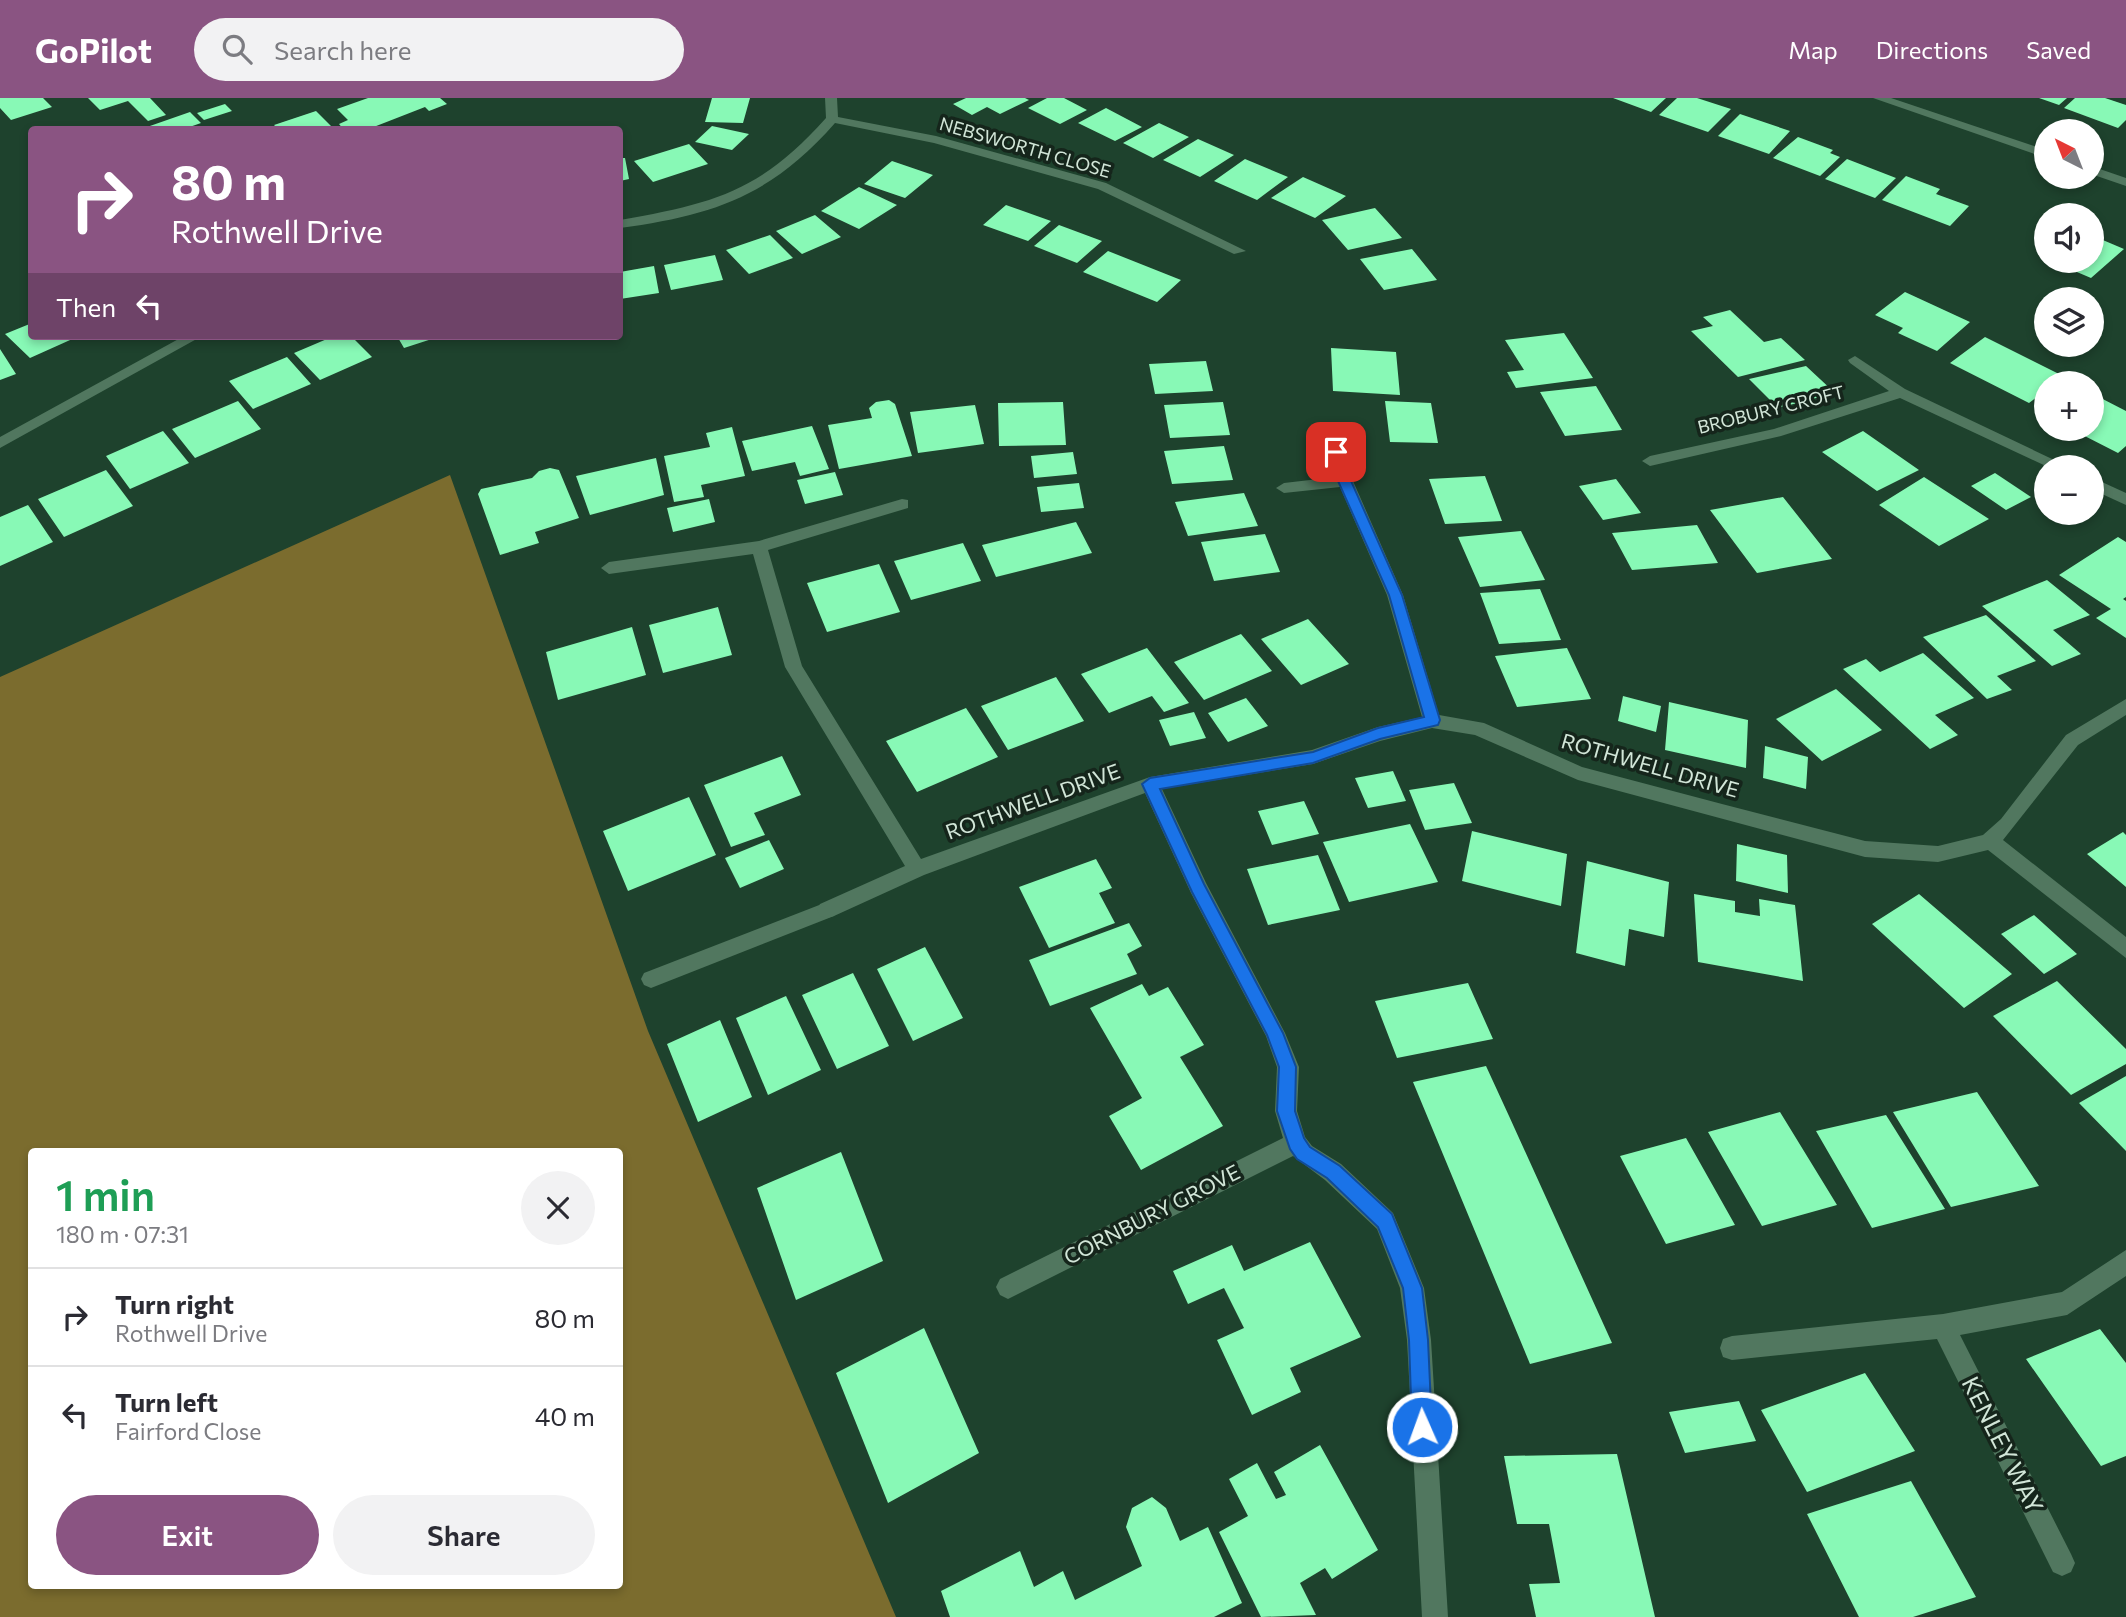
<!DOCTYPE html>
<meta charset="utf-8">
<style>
body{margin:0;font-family:Commissioner,sans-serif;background:#f2f2f3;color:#2b2b33;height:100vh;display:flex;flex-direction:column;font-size:26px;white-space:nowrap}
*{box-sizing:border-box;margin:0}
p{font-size:23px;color:#7c7c81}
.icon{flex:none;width:38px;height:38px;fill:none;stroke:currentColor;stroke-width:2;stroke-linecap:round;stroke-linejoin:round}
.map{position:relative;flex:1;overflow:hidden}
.panel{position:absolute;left:28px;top:1050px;width:595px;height:441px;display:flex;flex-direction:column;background:#fff;border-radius:7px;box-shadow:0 4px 10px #0003}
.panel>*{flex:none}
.top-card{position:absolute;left:28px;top:28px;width:595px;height:214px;border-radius:7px;box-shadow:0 4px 10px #0003;background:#8a5482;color:#fff;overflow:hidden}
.needle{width:46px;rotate:318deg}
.buttons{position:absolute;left:2034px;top:21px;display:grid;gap:14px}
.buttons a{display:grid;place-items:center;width:70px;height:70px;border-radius:50%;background:#fff;box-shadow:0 4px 10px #0003;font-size:35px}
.pin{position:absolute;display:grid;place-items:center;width:60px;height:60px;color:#fff;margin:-30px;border-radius:14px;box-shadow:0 4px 10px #0006}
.me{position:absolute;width:77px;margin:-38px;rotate:358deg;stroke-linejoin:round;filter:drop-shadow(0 0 5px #0008)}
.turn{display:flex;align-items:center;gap:24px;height:147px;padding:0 28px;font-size:32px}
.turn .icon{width:91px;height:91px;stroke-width:2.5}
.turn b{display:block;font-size:49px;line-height:60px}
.then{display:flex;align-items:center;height:66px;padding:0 28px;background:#0003;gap:14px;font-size:26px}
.round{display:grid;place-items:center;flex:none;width:74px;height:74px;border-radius:37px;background:#f2f2f3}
.overview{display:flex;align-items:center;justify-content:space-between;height:119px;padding:0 28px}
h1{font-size:42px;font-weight:600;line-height:52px;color:#1e9e55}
.button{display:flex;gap:14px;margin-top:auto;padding:14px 28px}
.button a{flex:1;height:80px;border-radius:42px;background:#8a5482;color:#fff;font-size:28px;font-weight:600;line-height:80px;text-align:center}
.button a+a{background:#f2f2f3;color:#2b2b33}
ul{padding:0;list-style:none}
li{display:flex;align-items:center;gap:21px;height:98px;padding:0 28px;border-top:2px solid #e1e1e2}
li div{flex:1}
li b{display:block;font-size:26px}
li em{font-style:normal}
header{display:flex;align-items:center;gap:42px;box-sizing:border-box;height:98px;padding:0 35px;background:#8a5482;color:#fff}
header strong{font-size:33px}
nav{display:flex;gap:38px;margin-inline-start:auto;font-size:24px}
.search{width:490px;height:63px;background:#f2f2f3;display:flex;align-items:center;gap:18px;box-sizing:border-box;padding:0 24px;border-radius:38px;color:#7c7c81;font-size:26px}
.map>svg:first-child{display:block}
.forest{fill:#7b6c2e;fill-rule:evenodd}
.building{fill:#88f9b6}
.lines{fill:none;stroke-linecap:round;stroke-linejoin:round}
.service{fill:#51775f;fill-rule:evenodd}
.minor{fill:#51775f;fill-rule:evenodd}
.tertiary{fill:#51775f;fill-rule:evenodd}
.route{fill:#1a73e8;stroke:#114b97;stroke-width:2}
.labels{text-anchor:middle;stroke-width:7;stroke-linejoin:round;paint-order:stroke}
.far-street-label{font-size:18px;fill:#d2e6d8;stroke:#15251b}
.street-label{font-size:21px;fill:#d2e6d8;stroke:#15251b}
.near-street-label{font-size:24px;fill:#d2e6d8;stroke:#15251b}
</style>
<header>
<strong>GoPilot</strong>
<div class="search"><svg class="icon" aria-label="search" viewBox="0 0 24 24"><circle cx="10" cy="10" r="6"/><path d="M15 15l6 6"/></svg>Search here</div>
<nav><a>Map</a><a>Directions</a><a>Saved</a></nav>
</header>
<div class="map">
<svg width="2126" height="1519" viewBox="0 0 2126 1519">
<rect width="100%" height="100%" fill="#1e422d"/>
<!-- forest -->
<path class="forest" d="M450 377 648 933 896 1519H0V579ZM32 1054H620V1488H32Z"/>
<!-- building -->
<path class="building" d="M0 0H43L52 9 11 22 0 10Z
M88 0H150L166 17 148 23 128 3 100 12Z
M368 0H440L447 6 429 13 425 9 366 32H344L339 26 348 22 337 11Z
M712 0H750L743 25 705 24Z
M966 0H1025L1029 2 1000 16 987 9 972 17 953 6Z
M1047 0H1064L1087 12 1060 26 1028 10Z
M1613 0H1666L1651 14Z
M1677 0H1697L1731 11 1708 34 1659 17Z
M2039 0H2067L2059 7Z
M2075 0H2105L2126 7V22L2118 30 2064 10Z
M225 6 232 13 204 22 197 15Z
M1106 10 1142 29 1115 43 1078 25Z
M316 13 335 32H279L274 27Z
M190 14 201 25 181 32H150L147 29Z
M1740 16 1790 33 1769 56 1718 38Z
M1159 25 1189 39 1153 60 1123 45Z
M712 28 749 36 732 52 695 44Z
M1798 39 1833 52 1830 55 1840 59 1820 78 1773 60Z
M1198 41 1234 57 1200 79 1163 62Z
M689 46 708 66 653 84 634 63Z
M620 60H625L629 81 620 83Z
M1245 61 1288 79 1257 102 1214 83Z
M1847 61 1896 80 1875 100 1825 81Z
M892 63 933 77 905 100 864 86Z
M1906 78 1940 91 1936 96 1969 108 1950 128 1882 102Z
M1303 79 1346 98 1315 120 1271 100Z
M859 89 897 107 859 131 821 113Z
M1006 107 1051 123 1028 143 983 127Z
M1375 110 1402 140 1348 152 1322 122Z
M815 117 841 139 802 156 776 133Z
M1059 127 1102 143 1077 165 1034 148Z
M770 137 793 160 749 176 726 152Z
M2091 137 2124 151 2091 180 2051 163H2091Z
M1412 151 1437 182 1384 192 1360 161Z
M1108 153 1181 182 1157 204 1083 174Z
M715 157 723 182 671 192 664 167Z
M654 168 659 195 620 201V174Z
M1905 194 1970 224 1937 253 1898 235 1903 230 1875 217Z
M1730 212 1764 244 1781 240 1805 262 1738 279 1691 233 1713 228 1703 219Z
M32 225V238H79L30 260 5 236Z
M1564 235 1593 280 1516 290 1507 274 1524 272 1505 242Z
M334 238H351L372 259 320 282 294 255Z
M397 238H438V239L404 250Z
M1985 239 2063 278 2054 285H2046V292L2029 305 1950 265Z
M1331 250 1396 254 1400 297 1333 293Z
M0 251 16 276 0 282Z
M287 259 311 286 253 311 229 283Z
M1206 263 1213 293 1155 296 1149 266Z
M1806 268 1835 295 1778 310 1749 281Z
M1596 288 1622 332 1565 338 1540 294Z
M2091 295 2126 313V348L2118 355 2071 331H2091Z
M889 302 895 306 912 358 839 371 828 327 872 320 869 310 876 304Z
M238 303 261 331 195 360 172 331Z
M1385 303 1431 305 1438 345 1390 344Z
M1063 304 1066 347 999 348 998 305Z
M1223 304 1230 337 1170 340 1164 307Z
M975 307 984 346 918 355 910 314Z
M812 328 829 371 800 378 795 364 752 373 742 343Z
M732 329 745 378 701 387 704 399 674 404 664 358 710 349 706 335Z
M163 333 189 365 130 391 106 358Z
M1863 333 1919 372 1877 393 1822 354Z
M1224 348 1233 382 1172 386 1164 353Z
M1073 354 1077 376 1034 380 1031 358Z
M656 360 664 397 590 417 576 378Z
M550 370 559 372 579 420 535 434 539 445 500 457 478 396 481 391 532 380 539 373Z
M106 372 133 408 64 439 38 401Z
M835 374 843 397 805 406 797 382Z
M1995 375 2031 399 2006 412 1971 388Z
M1485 378 1502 423 1445 426 1429 381Z
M1924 379 1989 421 1939 448 1879 407Z
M1616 381 1641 415 1603 422 1579 388Z
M1079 385 1084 410 1041 414 1037 389Z
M1244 395 1258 428 1188 438 1175 404Z
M1783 399 1832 461 1757 475 1710 412Z
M709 401 715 424 673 434 667 410Z
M28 407 53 444 0 468V419Z
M1076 424 1092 455 996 479 982 447Z
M1697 427 1718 465 1632 472 1612 435Z
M1521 433 1545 482 1480 489 1458 439Z
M1265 436 1280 474 1214 483 1201 444Z
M2118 439 2126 444V499L2123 501 2126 503V540L2096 520 2111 511 2059 477Z
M963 445 981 483 911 502 894 463Z
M879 466 900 514 827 534 807 485Z
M2047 482 2090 517 2053 532 2081 556 2052 568 1982 508Z
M1540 491 1561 542 1499 546 1480 495Z
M718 509 732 557 663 575 649 527Z
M1986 517 2036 563 1997 578 2012 592 1987 601 1923 539Z
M1308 521 1349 566 1301 587 1261 541Z
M632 529 646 577 558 602 546 554Z
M1241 536 1272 573 1204 602 1174 564Z
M1147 550 1189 605 1164 614 1152 598 1109 615 1081 576Z
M1567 550 1591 601 1517 609 1495 558Z
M1923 555 1974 600 1935 617 1958 637 1930 651 1843 571 1866 561 1880 574Z
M1056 579 1084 623 1008 652 981 608Z
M1836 591 1882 632 1822 663 1776 621Z
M1623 598 1661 608 1656 634 1618 623Z
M1246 600 1268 628 1228 644 1208 615Z
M1669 604 1748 622 1746 670 1665 652Z
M966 610 998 659 917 694 886 643Z
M1194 614 1206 640 1170 648 1159 622Z
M1765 648 1808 659 1806 691 1763 680Z
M782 658 801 697 754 715 765 737 731 749 704 687Z
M1393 673 1406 703 1368 710 1355 680Z
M1454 685 1472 725 1425 732 1409 692Z
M689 699 716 757 628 793 603 733Z
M1304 703 1319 736 1272 747 1258 713Z
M1410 726 1438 784 1349 804 1323 744Z
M1472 733 1567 756 1561 808 1462 783Z
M2123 734 2126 737V789L2087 756Z
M769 742 784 771 740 790 725 760Z
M1737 746 1787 757 1788 795 1736 783Z
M1318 757 1340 812 1268 827 1247 771Z
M1096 761 1112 790 1099 795 1115 825 1049 850 1019 789Z
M1587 763 1669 784 1664 839 1629 831 1625 868 1576 855Z
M1694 796 1735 803V814L1760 818 1759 801 1795 807 1803 883 1698 864Z
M1919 796 2012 876 1964 910 1872 826Z
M2034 817 2077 856 2044 876 2001 836Z
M1129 825 1142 848 1127 856 1137 876 1050 908 1029 862Z
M925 849 963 920 913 943 877 871Z
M853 875 889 948 837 971 802 897Z
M2057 883 2126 951V966L2071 997 1993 918Z
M1468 885 1493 941 1397 960 1375 903Z
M1142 886 1149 898 1168 889 1204 947 1180 959 1223 1028 1141 1072 1109 1018 1142 1000 1090 910Z
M786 898 821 972 768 997 736 920Z
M720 922 752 999 698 1024 667 946Z
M1486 968 1509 1018 1612 1245 1530 1266 1413 984Z
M2126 978V1053L2079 1005Z
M1977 994 2039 1088 1951 1109 1893 1014Z
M1780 1014 1837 1107 1762 1128 1708 1034Z
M1886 1017 1945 1111 1872 1130 1816 1033Z
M1686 1040 1735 1127 1666 1146 1620 1058Z
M841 1054 883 1163 796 1202 757 1090Z
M1310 1144 1361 1239 1290 1270 1301 1294 1252 1317 1217 1242 1244 1230 1224 1190 1188 1206 1173 1173 1232 1147 1244 1173Z
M924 1230 979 1355 888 1405 836 1275Z
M2100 1231 2126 1265V1358L2101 1368 2026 1261Z
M1865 1275 1915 1353 1807 1394 1761 1312Z
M1739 1303 1756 1343 1685 1355 1669 1314Z
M1320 1347 1378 1452 1332 1481 1325 1470 1300 1485 1316 1517 1261 1519 1219 1434 1248 1418 1229 1381 1257 1365 1276 1401 1286 1397 1274 1374Z
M1617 1356 1655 1519H1536L1529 1486 1560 1485 1549 1426H1517L1504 1358Z
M1911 1383 1976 1499 1913 1519H1859L1807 1416Z
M1152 1399 1166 1410 1180 1443 1208 1429 1242 1505 1214 1519H950L941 1493 1020 1453 1034 1489 1063 1473 1075 1502 1142 1468 1126 1429 1132 1410Z"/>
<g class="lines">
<!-- service -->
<path class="service" d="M827 804 834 806 837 812 834 818 651 890 644 887 641 881 644 875Z"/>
<!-- minor -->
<path class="minor" d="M825 0H837L838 19 936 38 1106 85 1246 153 1234 156 1098 91 934 45 835 25C771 98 714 117 620 130V122C714 105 760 94 826 20Z
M184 238H202L0 350V339Z
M1855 258 1905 291 2069 369H2048L1900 300 1781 338 1650 368 1642 363 1650 358 1774 331 1889 293 1850 265 1848 262Z
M1336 349 1344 354 1353 383 1403 497 1439 617 1484 625 1582 669 1722 706 1865 743 1938 748 1983 737 2001 721 2066 637 2126 601V617L2078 647 2003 742 2126 839V860L1988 752 1938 764 1865 759 1578 682 1475 637 1432 630 1380 643 1313 666 1162 691 1206 785 1285 935 1299 969 1297 1013 1305 1039 1312 1048 1341 1066 1393 1115 1424 1190 1431 1242 1448 1519H1422L1407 1242 1400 1190 1377 1131 1325 1082 1293 1058 1016 1197 1008 1201 1000 1197 996 1189 1000 1181 1283 1040 1275 1013 1277 969 1266 938 1191 795 1145 695 924 777 834 818 827 820 820 818 817 812 820 806 905 768 785 569 753 456 609 476 601 470 609 464 759 443 902 401 908 402V410L768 452 802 568 921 761 1150 679 1312 652 1378 629 1422 619 1387 497 1340 389 1284 395 1276 390 1284 385 1336 379 1328 354Z
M2091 379 2126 395V407L2091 391Z
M2126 1152V1178L2067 1217 1960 1237 2071 1456 2075 1465 2071 1474 2062 1478 2053 1474 1937 1241 1732 1262 1723 1259 1720 1250 1723 1241 1732 1238 1943 1216 2062 1194Z"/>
<!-- tertiary -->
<path class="tertiary" d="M1873 0H1891L2046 52V60Z
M2091 68 2126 80V88L2091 76Z"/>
</g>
<!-- route -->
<path class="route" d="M1336 350 1342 354 1351 383 1402 497 1440 622 1438 627 1380 641 1313 665 1160 691 1204 786 1283 935 1296 969 1295 1013 1304 1040 1310 1049 1340 1068 1392 1116 1422 1190 1428 1242 1432 1329 1429 1337 1422 1340 1415 1337 1412 1329 1409 1242 1403 1190 1378 1129 1327 1080 1297 1061 1290 1051 1277 1013 1279 969 1267 937 1192 794 1142 686 1150 680 1313 654 1378 630 1424 619 1389 497 1338 383 1329 354Z"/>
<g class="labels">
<!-- far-street labels -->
<g class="far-street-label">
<text transform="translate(1025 50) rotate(16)" y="6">NEBSWORTH CLOSE</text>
<text transform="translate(1771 312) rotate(-14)" y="6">BROBURY CROFT</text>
</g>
<!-- street labels -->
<g class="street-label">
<text transform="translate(1650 668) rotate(16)" y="7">ROTHWELL DRIVE</text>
<text transform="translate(1033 704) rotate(-20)" y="7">ROTHWELL DRIVE</text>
<text transform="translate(1152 1117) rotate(-27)" y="7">CORNBURY GROVE</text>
</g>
<!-- near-street labels -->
<g class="near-street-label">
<text transform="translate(2002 1347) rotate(63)" y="8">KENLEY WAY</text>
</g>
</g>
</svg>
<div class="buttons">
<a><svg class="needle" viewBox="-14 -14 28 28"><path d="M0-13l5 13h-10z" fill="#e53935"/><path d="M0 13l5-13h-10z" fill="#7c7c81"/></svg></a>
<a><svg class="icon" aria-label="sound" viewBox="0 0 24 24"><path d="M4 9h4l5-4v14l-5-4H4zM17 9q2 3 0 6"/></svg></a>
<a><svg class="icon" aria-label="layers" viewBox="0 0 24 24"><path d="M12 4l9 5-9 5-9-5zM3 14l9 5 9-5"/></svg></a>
<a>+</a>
<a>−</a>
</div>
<div class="pin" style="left:1336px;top:354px;background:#d93025"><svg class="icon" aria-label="arrive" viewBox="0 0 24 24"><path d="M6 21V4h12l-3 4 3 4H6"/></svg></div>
<svg class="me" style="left:1422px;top:1329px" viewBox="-20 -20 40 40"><circle r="17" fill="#1a73e8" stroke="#fff" stroke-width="3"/><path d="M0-11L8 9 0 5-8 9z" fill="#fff"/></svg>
<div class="top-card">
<div class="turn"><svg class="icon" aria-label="right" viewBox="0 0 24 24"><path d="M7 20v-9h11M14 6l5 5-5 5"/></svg><div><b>80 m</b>Rothwell Drive</div></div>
<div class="then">Then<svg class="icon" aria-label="left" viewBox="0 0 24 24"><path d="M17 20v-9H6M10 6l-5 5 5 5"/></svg></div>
</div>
<section class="panel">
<div class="overview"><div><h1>1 min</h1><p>180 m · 07:31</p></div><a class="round"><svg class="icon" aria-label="close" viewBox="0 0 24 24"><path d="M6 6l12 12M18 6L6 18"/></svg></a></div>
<ul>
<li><svg class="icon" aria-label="right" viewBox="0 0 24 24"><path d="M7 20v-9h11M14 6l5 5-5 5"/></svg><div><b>Turn right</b><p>Rothwell Drive</p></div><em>80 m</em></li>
<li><svg class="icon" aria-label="left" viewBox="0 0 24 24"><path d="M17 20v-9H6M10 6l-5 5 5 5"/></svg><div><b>Turn left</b><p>Fairford Close</p></div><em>40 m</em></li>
</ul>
<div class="button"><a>Exit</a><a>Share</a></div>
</section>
</div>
